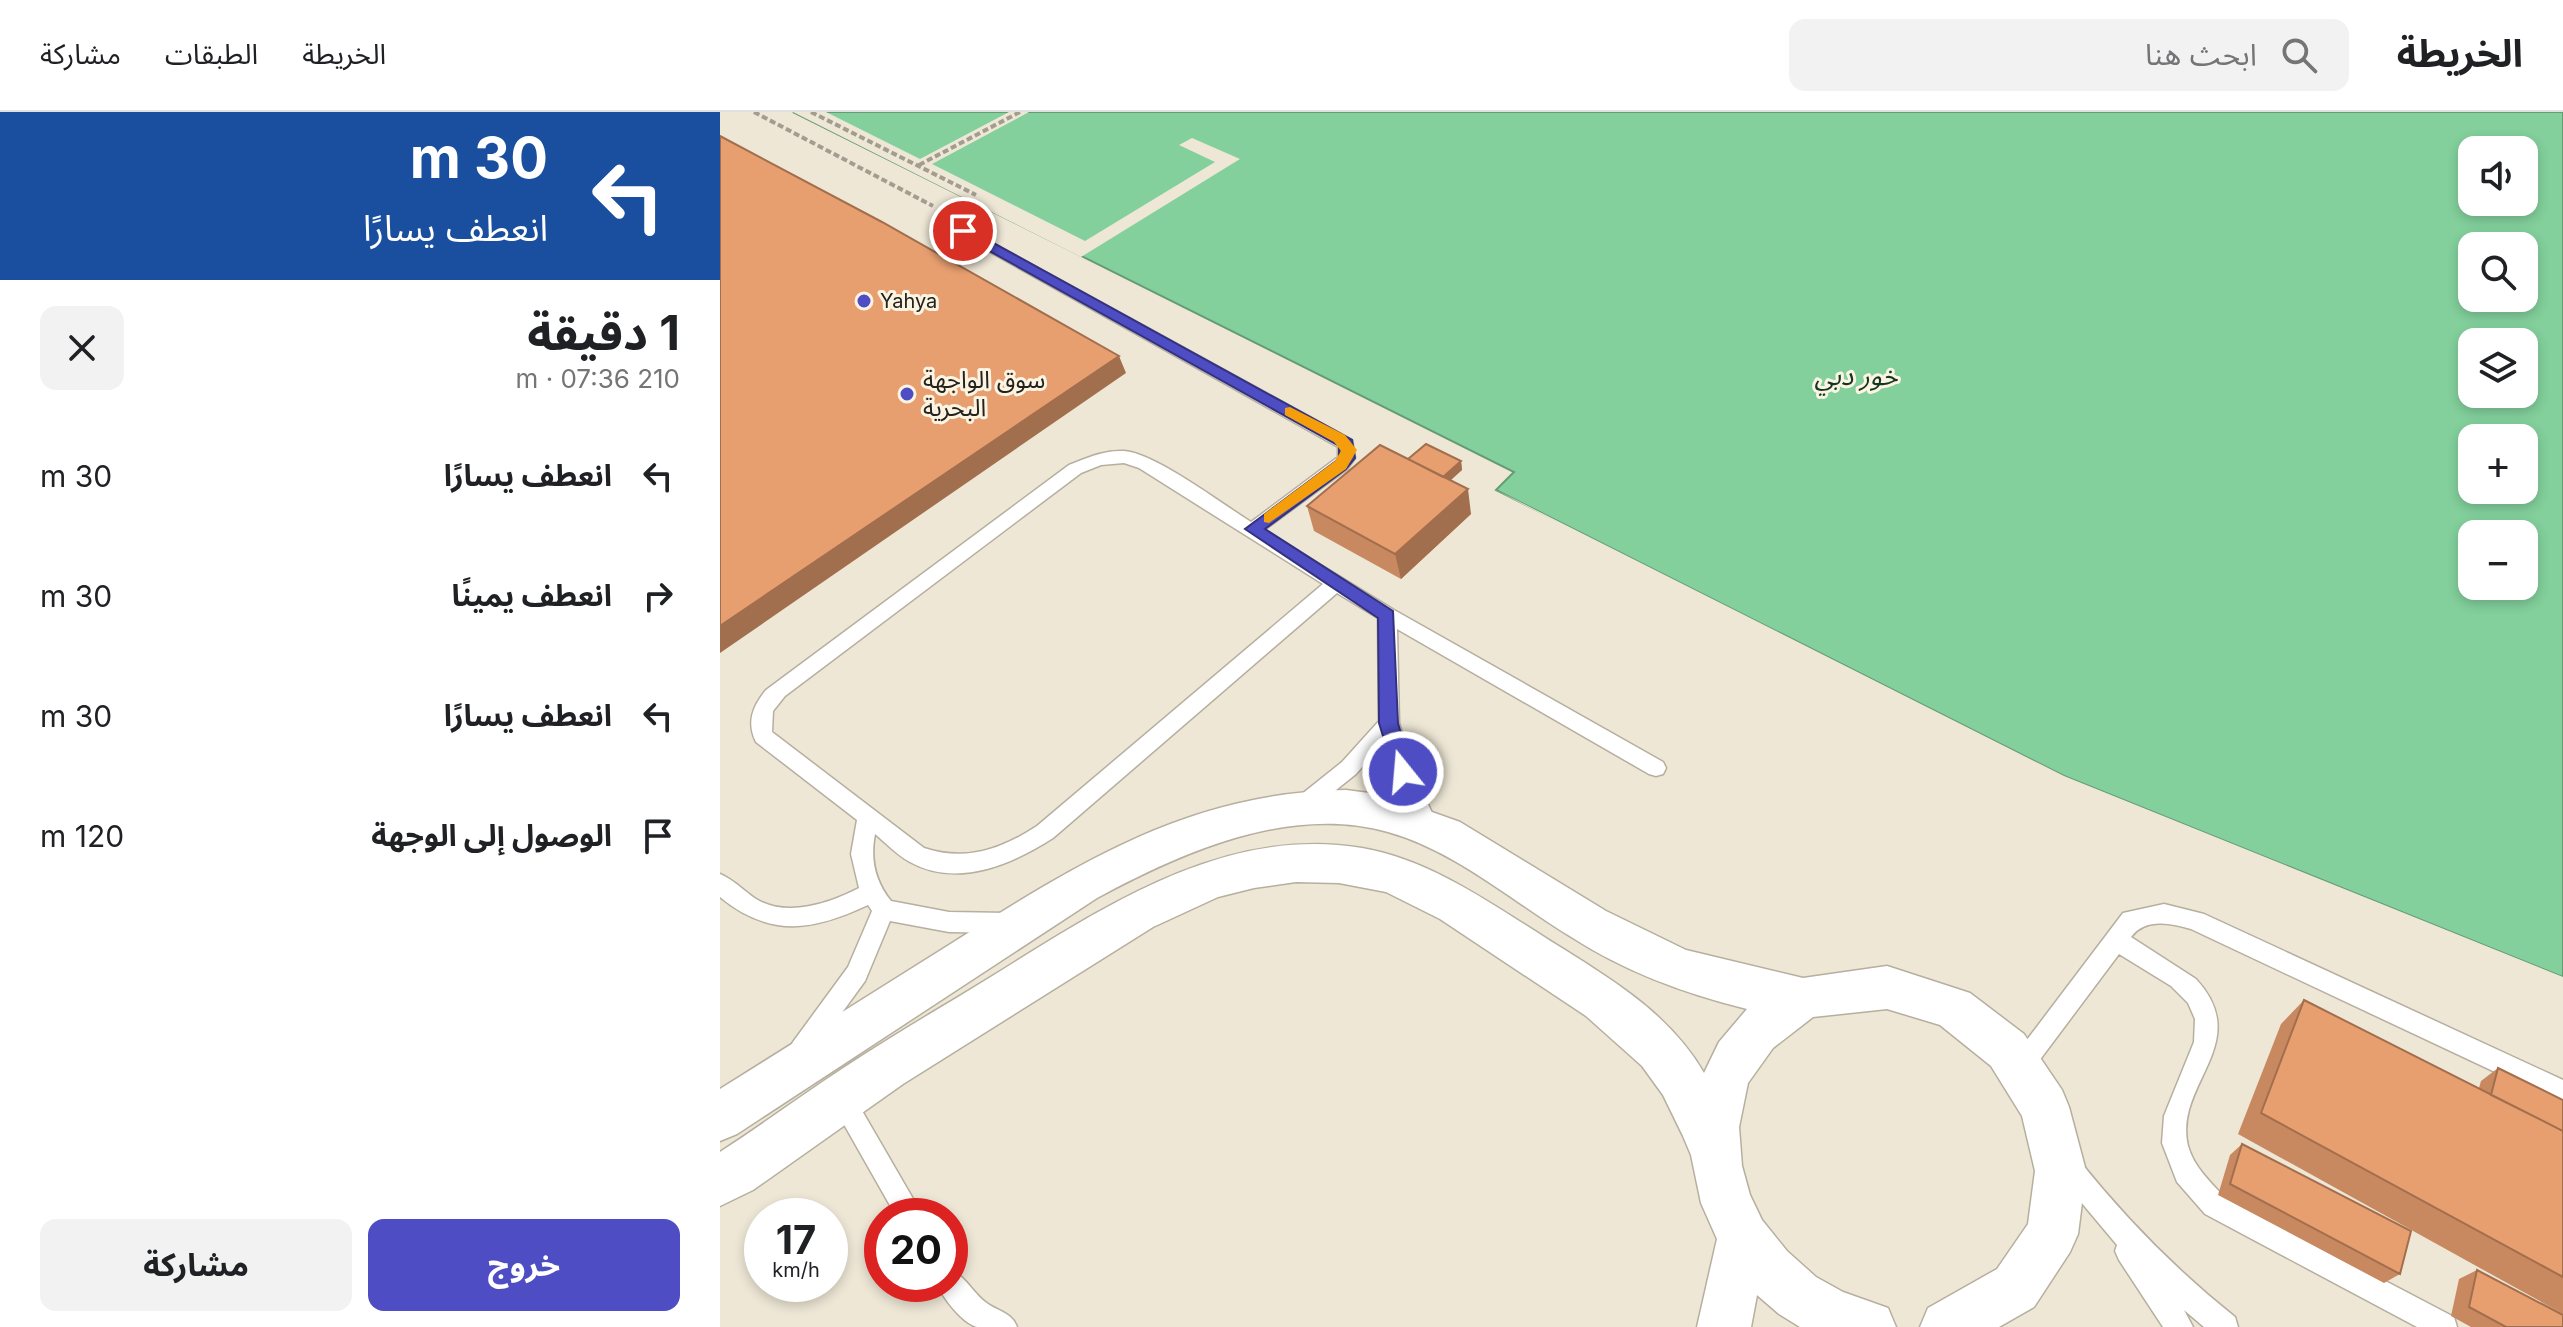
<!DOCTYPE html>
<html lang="ar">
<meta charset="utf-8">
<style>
body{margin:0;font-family:Inter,"Noto Sans Arabic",sans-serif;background:#f2f2f2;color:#202124;direction:rtl;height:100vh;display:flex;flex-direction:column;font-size:30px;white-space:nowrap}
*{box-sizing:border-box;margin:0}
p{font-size:26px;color:#757577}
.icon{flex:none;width:44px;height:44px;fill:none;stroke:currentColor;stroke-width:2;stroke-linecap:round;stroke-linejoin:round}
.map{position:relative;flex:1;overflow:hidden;direction:ltr}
.side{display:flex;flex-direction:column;background:#fff;width:720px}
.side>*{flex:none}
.top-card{background:#1a4fa0;color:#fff;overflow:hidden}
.fabs{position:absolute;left:1738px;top:24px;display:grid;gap:16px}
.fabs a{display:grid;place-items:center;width:80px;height:80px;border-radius:16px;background:#fff;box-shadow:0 4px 12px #0003;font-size:40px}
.speed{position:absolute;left:24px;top:1086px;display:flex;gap:16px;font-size:40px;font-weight:700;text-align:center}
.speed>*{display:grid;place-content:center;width:104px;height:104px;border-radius:50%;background:#fff;box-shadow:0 4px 12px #0003;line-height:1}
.speed small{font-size:20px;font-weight:400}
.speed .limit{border:12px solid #d22;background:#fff;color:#111}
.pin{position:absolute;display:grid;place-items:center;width:68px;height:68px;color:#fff;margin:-34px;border:4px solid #fff;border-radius:50%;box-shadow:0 2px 8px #0007}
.me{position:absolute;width:88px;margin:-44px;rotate:343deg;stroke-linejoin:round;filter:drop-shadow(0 0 6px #0008)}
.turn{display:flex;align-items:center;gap:28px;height:168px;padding:0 40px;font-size:36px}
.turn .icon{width:104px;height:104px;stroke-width:2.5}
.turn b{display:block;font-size:56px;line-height:68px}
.round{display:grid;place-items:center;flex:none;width:84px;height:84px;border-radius:16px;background:#f2f2f2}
.overview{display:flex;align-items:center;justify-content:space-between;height:136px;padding:0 40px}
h1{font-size:48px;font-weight:700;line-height:60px}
.cta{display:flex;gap:16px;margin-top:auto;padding:16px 40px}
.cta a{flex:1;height:92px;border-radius:16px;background:#4e4dc3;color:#fff;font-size:32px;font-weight:700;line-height:92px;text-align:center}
.cta a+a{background:#f2f2f2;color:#202124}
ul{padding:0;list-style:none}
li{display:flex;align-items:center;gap:24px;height:120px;padding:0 40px}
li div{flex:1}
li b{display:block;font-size:30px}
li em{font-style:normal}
header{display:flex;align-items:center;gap:48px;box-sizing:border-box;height:112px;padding:0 40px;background:#fff;border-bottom:2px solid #e0e0e0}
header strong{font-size:38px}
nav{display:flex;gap:44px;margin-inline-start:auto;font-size:28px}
.search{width:560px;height:72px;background:#f2f2f2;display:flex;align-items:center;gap:20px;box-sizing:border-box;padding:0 28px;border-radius:16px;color:#757577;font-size:30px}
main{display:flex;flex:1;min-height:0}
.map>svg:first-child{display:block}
.water{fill:#83d09c;stroke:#669c75;stroke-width:2;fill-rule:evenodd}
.pier{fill:#eee7d6}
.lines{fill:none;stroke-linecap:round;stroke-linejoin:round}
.lane-casing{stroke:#b6af9f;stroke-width:3}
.street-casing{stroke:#b6af9f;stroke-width:3}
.path{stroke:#a39d90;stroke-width:4;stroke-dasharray:6 3;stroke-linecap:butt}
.lane{fill:#fff;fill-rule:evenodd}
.street{fill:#fff;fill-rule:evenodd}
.wall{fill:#c88960}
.shaded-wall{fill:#a26f4e}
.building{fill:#e89f70;stroke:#a26f4e;stroke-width:2}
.route{fill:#4e4dc3;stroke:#33327f;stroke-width:2}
.slow{fill:#f59e0b}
.poi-dot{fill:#4e4dc3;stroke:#fcf4e3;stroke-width:3}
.labels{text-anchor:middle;stroke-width:6;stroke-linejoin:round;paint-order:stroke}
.far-poi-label{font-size:20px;fill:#24211b;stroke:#fcf4e3;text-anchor:start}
.poi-label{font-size:24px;fill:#24211b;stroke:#fcf4e3;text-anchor:start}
.water-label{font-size:26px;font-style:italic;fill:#143621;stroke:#fcf4e3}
</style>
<header>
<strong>الخريطة</strong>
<div class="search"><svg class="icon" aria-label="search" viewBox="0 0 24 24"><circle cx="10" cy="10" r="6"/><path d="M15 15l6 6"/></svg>ابحث هنا</div>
<nav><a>الخريطة</a><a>الطبقات</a><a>مشاركة</a></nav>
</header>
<main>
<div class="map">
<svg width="1843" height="1215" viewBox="0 0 1843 1215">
<rect width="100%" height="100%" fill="#eee7d6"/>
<!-- water -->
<path class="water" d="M73 0H1843V865L1344 664 776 378 794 360ZM1752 38H1804V90H1752ZM1752 134H1804V186H1752ZM1752 230H1804V282H1752ZM1752 326H1804V378H1752ZM1752 422H1804V474H1752Z"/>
<!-- pier -->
<path class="pier" d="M73 0H106L200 47 289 0H309L212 52 365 129 495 50 459 33 472 26 520 47 361 145Z
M776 378 1344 664 1843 865V869L1342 668 949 470Z"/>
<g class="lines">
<!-- lane casing -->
<g class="lane-casing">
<path id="lane" d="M243 115 632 328 635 346 627 357 544 418 674 498 943 650 946 656 943 662 936 664 929 662 677 517 679 611 693 660 719 716 716 722 708 725 700 722 673 660 664 630 636 662 586 702 579 705 572 702 568 696 572 690 622 650 659 609 658 506 617 481 333 726C291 753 237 776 190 750 177 743 166 731 155 722 150 748 155 769 171 789L229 800 288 801 296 804 299 811 296 818 288 821 229 820 170 809 145 869 89 946 81 949 73 946 69 938 73 930 128 855 152 799 148 793C93 819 50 826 0 785V762C14 768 24 779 36 787 67 806 110 791 139 776L131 742 137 708 36 630C26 610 33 594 46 578L349 353C367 346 384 338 404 339 435 341 502 392 531 410L618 345V335L238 122V116ZM404 351 419 356 603 472 317 714C282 737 246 750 204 736L52 620 53 599 65 584 361 361 381 353Z
M1444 792 1484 802 1843 968V992L1471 817C1450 811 1425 806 1411 825L1476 867C1535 931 1453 972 1468 1034 1474 1055 1489 1068 1503 1084L1734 1205 1737 1215H1697L1485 1102 1457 1070 1442 1031 1444 1004 1474 930 1475 907 1468 891 1451 874 1399 842 1310 961 1302 964 1294 961 1290 953 1294 945 1403 801Z
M121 974 130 978 203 1104H176L109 986 112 978Z
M1349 1043 1358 1047C1405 1106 1456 1158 1515 1205L1518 1215H1484L1464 1198 1473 1215H1443L1399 1148 1395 1139 1397 1133 1340 1065 1336 1056 1340 1047Z
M230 1158C247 1165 253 1182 268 1192 280 1200 292 1201 297 1215 285 1215 269 1215 257 1215 242 1211 223 1186 217 1172H230Z"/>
</g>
<!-- street casing -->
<g class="street-casing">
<path id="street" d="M626 678 664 683 740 710 886 799 966 838 1083 866 1167 854 1250 881 1304 922 1342 978 1349 995 1366 1059 1358 1122 1350 1140 1314 1195 1279 1215H1200L1208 1196 1277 1157 1308 1112 1315 1059 1302 1004 1271 954 1220 913 1167 897 1093 905 1053 936 1028 971 1019 1015 1022 1054 1030 1083 1042 1108 1067 1139 1096 1165 1123 1180 1168 1196 1176 1215H1080L1059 1202 1037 1183 1031 1215H977L997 1127 981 1091 971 1043 963 1024 943 983 922 954 866 904 720 807 666 780 619 771 576 770 534 776 498 785 433 815 183 972 33 1078 0 1094V1040C42 1013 82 983 125 955 173 923 224 894 274 863 384 795 505 713 642 736 706 747 761 785 815 819 878 860 945 894 984 961L999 930 1027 897C966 882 906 860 853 826 793 790 736 739 668 720 570 692 462 740 377 786L17 1022 0 1029V977C74 931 147 884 221 838 352 755 466 680 626 678Z"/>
</g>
<!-- path -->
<path class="path" d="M34 0 213 94
M91 0 256 83
M199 53 300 0"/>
<!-- lane -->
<use href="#lane" class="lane"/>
<!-- street -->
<use href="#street" class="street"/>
</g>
<!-- wall -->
<path class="wall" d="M688 347 741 349 742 358 730 368 751 402 681 467 594 419 587 394Z
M1584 888 1759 976 1761 969 1778 956 1843 988V1202L1518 1022 1561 912Z
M1522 1032 1680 1162 1664 1171 1498 1083 1510 1043Z
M1757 1158 1843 1215H1751L1731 1204 1739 1167Z"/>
<!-- shaded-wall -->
<path class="shaded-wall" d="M399 244 406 261 0 541V514Z
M741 349 742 358 720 378 718 369Z
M748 377 751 402 681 467 675 442Z"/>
<!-- building -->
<path class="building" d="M0 24 162 110 399 244 0 514Z
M706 332 741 349 723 365 688 347Z
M660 333 748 377 675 442 587 394Z
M1584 888 1843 1019V1165L1541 1001Z
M1778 956 1843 988V1019L1771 983Z
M1522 1032 1691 1119 1680 1162 1510 1072Z
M1757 1158 1843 1203V1215H1786L1749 1195Z"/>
<!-- route -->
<path class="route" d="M239 117H248L632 328 635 346 626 357 545 417 673 499 678 611 692 660 689 666H676L659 611 658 506 525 417 616 349 619 345V334L239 122Z"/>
<!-- slow -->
<path class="slow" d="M570 295 625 323 637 338 626 357 549 411 544 410V402L615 349 621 339 614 330 565 303V296Z"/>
<!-- markers -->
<g class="poi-dot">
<circle cx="144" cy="189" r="8"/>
<circle cx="187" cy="282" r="8"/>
</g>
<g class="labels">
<!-- far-poi labels -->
<g class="far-poi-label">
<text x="160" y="196">Yahya</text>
</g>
<!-- poi labels -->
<g class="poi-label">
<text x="203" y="276">سوق الواجهة<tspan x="203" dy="28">البحرية</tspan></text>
</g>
<!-- water labels -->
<g class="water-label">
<text x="1136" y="273">خور دبي</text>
</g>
</g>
</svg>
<div class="fabs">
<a><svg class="icon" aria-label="sound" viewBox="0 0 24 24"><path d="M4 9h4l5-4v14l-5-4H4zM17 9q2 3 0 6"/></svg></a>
<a><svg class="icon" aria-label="search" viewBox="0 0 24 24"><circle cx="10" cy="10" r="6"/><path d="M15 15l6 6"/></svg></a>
<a><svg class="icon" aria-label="layers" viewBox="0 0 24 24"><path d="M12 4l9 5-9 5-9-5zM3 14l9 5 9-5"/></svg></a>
<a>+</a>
<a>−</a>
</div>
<div class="speed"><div>17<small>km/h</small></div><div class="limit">20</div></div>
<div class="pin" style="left:243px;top:119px;background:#d93025"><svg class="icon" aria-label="arrive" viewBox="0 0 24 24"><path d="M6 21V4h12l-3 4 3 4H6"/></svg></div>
<svg class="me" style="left:683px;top:660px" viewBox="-20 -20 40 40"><circle r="17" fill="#4e4dc3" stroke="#fff" stroke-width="3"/><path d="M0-11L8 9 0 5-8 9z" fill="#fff"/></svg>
</div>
<section class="side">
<div class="top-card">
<div class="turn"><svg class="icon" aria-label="left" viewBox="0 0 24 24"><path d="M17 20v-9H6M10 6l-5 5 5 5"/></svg><div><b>30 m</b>انعطف يسارًا</div></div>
</div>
<div class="overview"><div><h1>1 دقيقة</h1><p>210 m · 07:36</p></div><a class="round"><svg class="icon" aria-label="close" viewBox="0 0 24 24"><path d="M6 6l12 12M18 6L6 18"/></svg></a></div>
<ul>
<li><svg class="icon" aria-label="left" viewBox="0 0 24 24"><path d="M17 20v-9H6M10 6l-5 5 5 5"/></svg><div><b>انعطف يسارًا</b></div><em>30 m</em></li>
<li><svg class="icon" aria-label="right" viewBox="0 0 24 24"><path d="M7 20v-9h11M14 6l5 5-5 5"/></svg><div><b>انعطف يمينًا</b></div><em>30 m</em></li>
<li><svg class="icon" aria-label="left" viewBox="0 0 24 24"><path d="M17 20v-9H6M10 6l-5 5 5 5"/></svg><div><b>انعطف يسارًا</b></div><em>30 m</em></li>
<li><svg class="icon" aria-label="arrive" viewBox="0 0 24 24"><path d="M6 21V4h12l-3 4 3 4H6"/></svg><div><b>الوصول إلى الوجهة</b></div><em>120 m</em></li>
</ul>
<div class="cta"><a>خروج</a><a>مشاركة</a></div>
</section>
</main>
